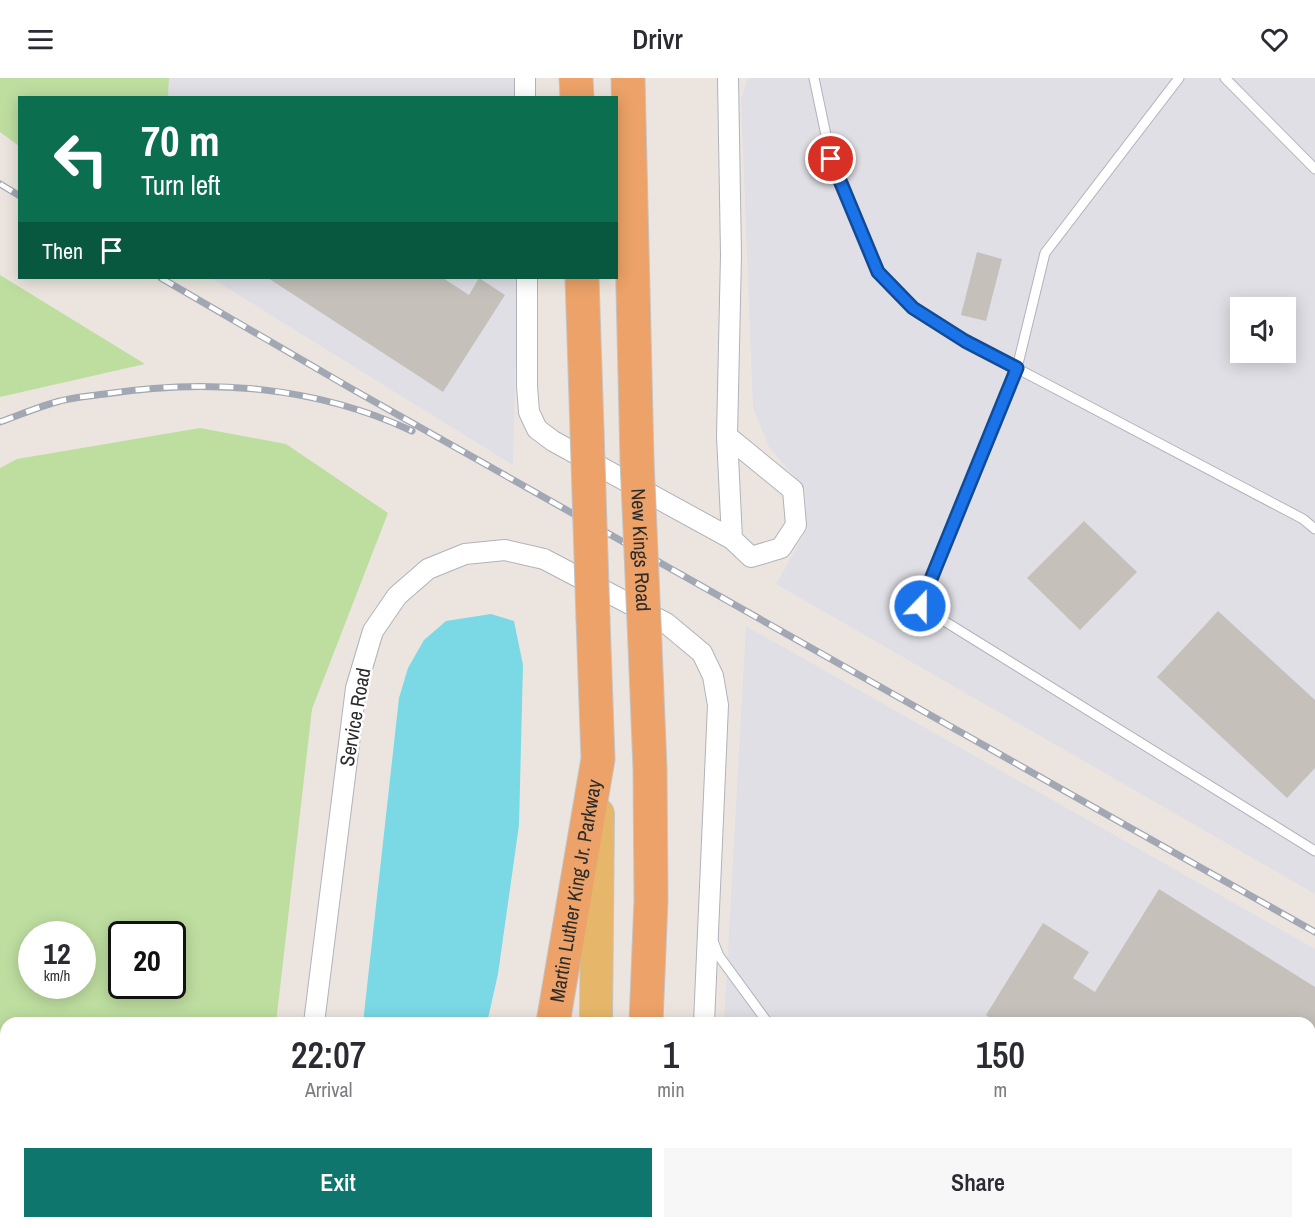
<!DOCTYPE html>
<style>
body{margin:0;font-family:"Archivo Narrow",sans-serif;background:#f7f7f7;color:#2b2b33;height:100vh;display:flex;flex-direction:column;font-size:22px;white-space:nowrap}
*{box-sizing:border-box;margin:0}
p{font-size:20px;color:#7c7c81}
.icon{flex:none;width:33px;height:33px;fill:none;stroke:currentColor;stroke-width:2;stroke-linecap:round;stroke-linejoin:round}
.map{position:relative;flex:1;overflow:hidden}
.sheet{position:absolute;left:0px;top:939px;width:1316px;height:212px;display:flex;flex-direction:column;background:#fff;border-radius:18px 18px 0 0;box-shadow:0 3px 15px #0003}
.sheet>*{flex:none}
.guide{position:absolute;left:18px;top:18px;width:600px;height:183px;border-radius:0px;box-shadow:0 3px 15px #0003;background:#0b6e4f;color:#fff;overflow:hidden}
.buttons{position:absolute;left:1230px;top:219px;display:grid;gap:12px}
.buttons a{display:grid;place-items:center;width:66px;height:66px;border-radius:0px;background:#fff;box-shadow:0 3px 15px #0003;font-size:30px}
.speed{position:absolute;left:18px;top:843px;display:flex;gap:12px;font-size:30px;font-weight:700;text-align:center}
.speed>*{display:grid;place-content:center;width:78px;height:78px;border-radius:50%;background:#fff;box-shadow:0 3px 15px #0003;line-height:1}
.speed small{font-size:15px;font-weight:400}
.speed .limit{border:3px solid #111;border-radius:9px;background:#fff;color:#111}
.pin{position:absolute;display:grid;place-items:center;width:51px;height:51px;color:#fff;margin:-26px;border:3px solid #fff;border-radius:50%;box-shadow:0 2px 6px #0007}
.me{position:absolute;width:66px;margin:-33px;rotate:22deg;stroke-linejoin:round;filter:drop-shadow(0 0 4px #0008)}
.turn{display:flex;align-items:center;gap:21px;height:126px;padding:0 24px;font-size:27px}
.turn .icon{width:78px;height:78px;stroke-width:2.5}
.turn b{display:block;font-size:42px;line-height:51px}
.then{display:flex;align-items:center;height:57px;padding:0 24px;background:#0003;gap:12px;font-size:22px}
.eta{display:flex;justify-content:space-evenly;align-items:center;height:102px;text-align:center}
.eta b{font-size:36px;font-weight:600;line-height:42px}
.primary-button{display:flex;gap:12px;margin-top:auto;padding:12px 24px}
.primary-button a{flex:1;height:69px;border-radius:0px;background:#0f766e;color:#fff;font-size:24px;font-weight:600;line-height:69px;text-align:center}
.primary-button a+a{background:#f7f7f7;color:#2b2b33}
header{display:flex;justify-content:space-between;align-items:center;height:78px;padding:0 24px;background:#fff;font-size:27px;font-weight:600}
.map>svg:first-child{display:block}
.industrial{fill:#e0dfe5;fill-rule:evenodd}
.green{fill:#bedea0;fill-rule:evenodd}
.water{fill:#7bd8e5}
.building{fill:#c5c0ba}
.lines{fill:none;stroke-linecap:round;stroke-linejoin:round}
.service-casing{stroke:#afb3bb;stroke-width:11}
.minor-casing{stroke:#afb3bb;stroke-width:22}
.primary-casing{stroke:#c4c4c4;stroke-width:34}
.trunk-casing{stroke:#c4c4c4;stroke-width:35}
.path{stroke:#c4c4c4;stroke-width:4;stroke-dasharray:4.5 3;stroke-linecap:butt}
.service{stroke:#fff;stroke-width:9}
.minor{stroke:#fff;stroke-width:20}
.primary{stroke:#e6b76a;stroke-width:32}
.trunk{stroke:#eca268;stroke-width:33}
.rail-casing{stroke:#a2a7b4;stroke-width:7}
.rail{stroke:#fff;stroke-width:4.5;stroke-dasharray:14;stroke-linecap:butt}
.trunk-bridge-casing{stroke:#c4c4c4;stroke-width:35;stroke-linecap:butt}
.trunk-bridge{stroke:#eca268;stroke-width:33}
.route-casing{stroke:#114b97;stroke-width:15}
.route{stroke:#1a73e8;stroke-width:10}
.labels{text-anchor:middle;stroke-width:5;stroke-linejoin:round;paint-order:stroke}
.street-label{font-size:20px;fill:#2c2c2c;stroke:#fff}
</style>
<header><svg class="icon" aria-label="menu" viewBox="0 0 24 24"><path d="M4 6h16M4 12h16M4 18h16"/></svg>Drivr<svg class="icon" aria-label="heart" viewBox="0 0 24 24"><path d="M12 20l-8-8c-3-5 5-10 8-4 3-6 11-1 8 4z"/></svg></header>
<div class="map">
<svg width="1315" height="1150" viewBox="0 0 1315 1150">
<rect width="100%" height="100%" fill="#ece5df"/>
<!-- industrial -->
<path class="industrial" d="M169 0H517V20H168Z
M748 0H1315V816L776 506 807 451 805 411 769 369 753 330 741 21ZM1240 230H1286V274H1240Z
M211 200H518L513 387Z
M746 548 1315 871V1150H721L720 1145 1310 1144V945H724Z"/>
<!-- green -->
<path class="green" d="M0 0H169L168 19 20 20 19 68 0 54Z
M0 197 145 286 0 319Z
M200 350 286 366 388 435 312 631 276 945H6V1115L0 1116V390L17 381ZM82 856V908H32V856ZM122 856H172V908H122Z"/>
<!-- water -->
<path class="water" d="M491 536 514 543 523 587 519 747 498 896 487 945H363L399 620 408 590 424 562 446 543Z
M373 1145H435L433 1150H375Z"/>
<!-- building -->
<path class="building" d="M977 174 1002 181 986 243 961 237Z
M268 200H443L469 217 479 200 505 217 443 314Z
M1084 443 1137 494 1080 552 1027 500Z
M1218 533 1315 622V690L1287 720 1157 599Z
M1159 811 1315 909V1150H1306L1297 1144H1310V945H998L986 937 1043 845 1089 874 1073 900 1095 914Z"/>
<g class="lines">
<!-- service casing -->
<g class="service-casing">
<path id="service" d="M814 0 831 81 877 194 913 230 965 263 1303 441 1315 451
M1179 0 1045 175 1017 290 920 528 1315 773
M1225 0 1315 91
M713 863 719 878 768 945
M763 1144 773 1150
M835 1150 838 1144
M1057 1150 1060 1144"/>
</g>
<!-- minor casing -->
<g class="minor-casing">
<path id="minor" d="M525 0V20
M728 0 731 177 727 358 732 461
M527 200V308L529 334 537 351 553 363 732 461 751 479 781 470 796 447 793 412 727 358
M314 945 356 610 373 553 397 518 428 491 465 476 505 472 544 481 666 545 702 575 713 598 718 627 704 945
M311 1144 312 1150
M698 1144 699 1150"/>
</g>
<!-- primary casing -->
<g class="primary-casing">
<path id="primary" d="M596 945 598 736
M591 1150V1144"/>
</g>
<!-- trunk casing -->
<g class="trunk-casing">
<g id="trunk">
<path d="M576 0 577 20"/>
<path d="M628 0 637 382"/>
<path d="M582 200 587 352"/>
<path d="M645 567 650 691 651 822 646 945"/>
<path id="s1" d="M553 945 598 681 593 541"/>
<path d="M509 1150 510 1144"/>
<path d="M636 1150V1144"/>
</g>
</g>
<!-- path -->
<path class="path" d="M189 1150 290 1149"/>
<!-- service -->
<use href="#service" class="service"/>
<!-- minor -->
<use href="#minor" class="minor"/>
<!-- primary -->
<use href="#primary" class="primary"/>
<!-- trunk -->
<use href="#trunk" class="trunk"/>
<!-- rail casing -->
<g class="rail-casing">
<path id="rail" d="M0 106 20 118
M161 200 352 311 1315 854
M0 344C20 337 40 328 60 323 74 319 90 318 105 316 208 300 316 308 412 353"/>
</g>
<!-- rail -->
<use href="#rail" class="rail"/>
<!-- trunk-bridge casing -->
<g class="trunk-bridge-casing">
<g id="trunk-bridge">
<path d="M587 352 593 541"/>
<path id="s2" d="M637 382 645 567"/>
</g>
</g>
<!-- trunk-bridge -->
<use href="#trunk-bridge" class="trunk-bridge"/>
</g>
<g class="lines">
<!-- route casing -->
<g class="route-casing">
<path id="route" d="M831 81 878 194 913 230 965 263 1017 290 920 528"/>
</g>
<!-- route -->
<use href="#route" class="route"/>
</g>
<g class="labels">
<!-- street labels -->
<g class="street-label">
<text dy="7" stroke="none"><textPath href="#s2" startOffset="90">New Kings Road</textPath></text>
<text transform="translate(355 639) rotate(-80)" y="7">Service Road</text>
<text dy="7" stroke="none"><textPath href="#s1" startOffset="134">Martin Luther King Jr. Parkway</textPath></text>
</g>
</g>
</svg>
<div class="buttons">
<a><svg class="icon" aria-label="sound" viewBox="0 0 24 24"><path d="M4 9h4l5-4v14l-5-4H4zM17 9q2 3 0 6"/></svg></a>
</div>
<div class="speed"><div>12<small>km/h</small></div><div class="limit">20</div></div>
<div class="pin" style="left:831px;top:81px;background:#d93025"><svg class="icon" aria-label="arrive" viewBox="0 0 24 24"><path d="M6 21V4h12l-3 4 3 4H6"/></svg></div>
<svg class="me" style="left:920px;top:528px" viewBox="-20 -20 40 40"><circle r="17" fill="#1a73e8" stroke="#fff" stroke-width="3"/><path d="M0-11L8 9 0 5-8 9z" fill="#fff"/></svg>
<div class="guide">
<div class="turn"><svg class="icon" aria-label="left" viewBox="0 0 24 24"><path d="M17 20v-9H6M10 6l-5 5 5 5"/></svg><div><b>70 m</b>Turn left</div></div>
<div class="then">Then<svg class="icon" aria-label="arrive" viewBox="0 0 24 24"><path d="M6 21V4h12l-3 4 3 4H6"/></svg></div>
</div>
<section class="sheet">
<div class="eta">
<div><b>22:07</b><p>Arrival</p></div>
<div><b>1</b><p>min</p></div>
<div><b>150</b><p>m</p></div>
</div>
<div class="primary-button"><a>Exit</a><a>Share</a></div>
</section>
</div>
